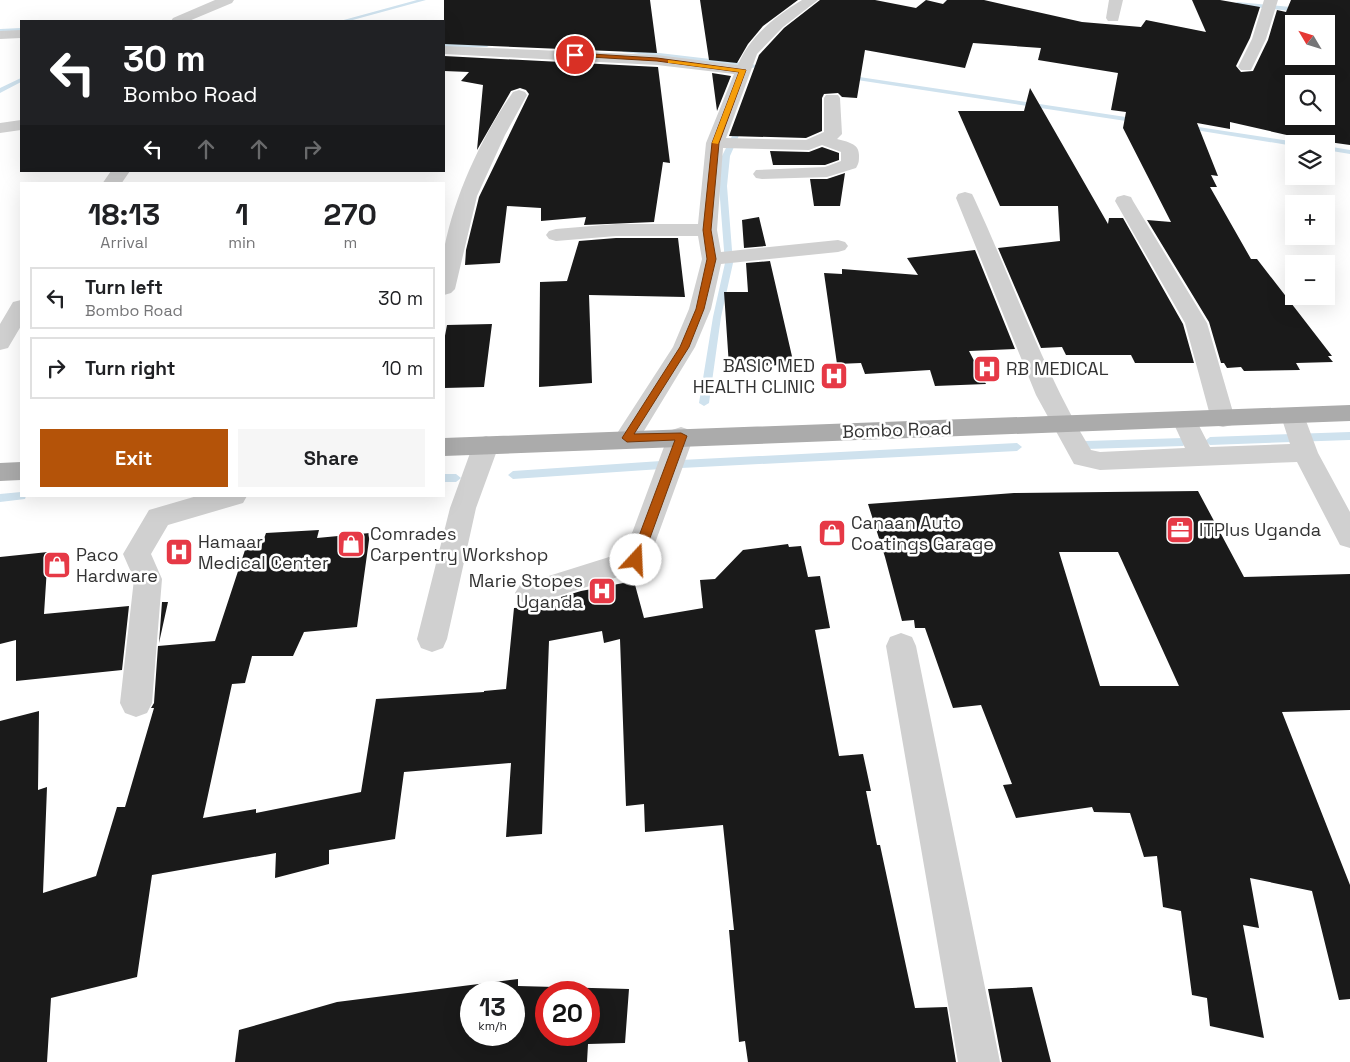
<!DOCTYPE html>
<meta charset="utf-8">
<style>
body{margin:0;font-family:"Space Grotesk",sans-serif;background:#f6f6f6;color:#202124;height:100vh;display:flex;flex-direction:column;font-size:19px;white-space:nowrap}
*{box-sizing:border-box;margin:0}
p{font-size:16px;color:#757577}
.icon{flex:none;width:28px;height:28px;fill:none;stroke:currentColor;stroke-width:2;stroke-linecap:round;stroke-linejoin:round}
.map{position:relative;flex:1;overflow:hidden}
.sheet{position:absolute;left:20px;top:182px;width:425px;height:315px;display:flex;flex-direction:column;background:#fff;border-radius:0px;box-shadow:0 5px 20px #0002}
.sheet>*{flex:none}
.banner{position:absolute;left:20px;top:20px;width:425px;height:152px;border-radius:0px;box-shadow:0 5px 20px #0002;background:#202124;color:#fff;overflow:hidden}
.needle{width:32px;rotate:308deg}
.controls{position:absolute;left:1285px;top:15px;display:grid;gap:10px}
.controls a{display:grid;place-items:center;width:50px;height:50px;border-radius:0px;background:#fff;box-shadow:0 5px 20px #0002;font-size:25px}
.speed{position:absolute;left:460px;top:981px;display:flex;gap:10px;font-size:25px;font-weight:700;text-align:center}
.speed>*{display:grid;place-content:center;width:65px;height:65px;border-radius:50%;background:#fff;box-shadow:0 5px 20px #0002;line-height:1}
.speed small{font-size:12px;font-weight:400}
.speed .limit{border:8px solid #d22;background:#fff;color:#111}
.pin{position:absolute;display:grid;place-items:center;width:42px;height:42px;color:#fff;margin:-21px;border:2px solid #fff;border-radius:50%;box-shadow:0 1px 5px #0007}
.me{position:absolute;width:55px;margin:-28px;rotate:20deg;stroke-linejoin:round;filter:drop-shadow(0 0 4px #0008)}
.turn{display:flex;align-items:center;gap:18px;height:105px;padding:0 20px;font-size:22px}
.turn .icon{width:65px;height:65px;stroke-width:2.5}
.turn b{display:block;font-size:35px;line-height:42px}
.lanes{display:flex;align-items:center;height:48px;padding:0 20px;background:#0003;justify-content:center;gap:25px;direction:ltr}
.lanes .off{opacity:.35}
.eta{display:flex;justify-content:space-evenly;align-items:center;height:85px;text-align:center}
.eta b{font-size:30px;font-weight:700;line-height:35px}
.button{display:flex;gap:10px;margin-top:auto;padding:10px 20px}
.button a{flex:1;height:58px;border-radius:0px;background:#b45309;color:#fff;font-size:20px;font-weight:700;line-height:58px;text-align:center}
.button a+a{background:#f6f6f6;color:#202124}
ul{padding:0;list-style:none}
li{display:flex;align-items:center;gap:15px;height:62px;margin:0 10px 8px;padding:0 10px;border:2px solid #e0e0e0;border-radius:0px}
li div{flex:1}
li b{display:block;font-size:19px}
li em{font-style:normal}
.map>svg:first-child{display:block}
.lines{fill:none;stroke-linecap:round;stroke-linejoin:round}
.stream{fill:#cfe2ee;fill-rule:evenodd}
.building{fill:#1a1a1a;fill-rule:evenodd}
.minor{fill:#d0d0d0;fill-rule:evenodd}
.major{fill:#ababab;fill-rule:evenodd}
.route{fill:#b45309;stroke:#753606}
.slow{fill:#f59e0b}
.labels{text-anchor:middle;stroke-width:5;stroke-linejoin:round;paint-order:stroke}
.poi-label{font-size:18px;fill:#333;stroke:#fff;text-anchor:start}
.street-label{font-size:18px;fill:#333;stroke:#fff}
</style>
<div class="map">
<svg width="1350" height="1062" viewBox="0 0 1350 1062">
<rect width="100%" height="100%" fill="#fff"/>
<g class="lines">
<!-- stream -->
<path class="stream" d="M417 0H426L349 21H340Z
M1237 2 1301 8 1304 10 1301 12 1235 5Z
M21 28V32L0 33V29Z
M444 43H487L490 45 487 47H444Z
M625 49 753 64 756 66 753 68 623 52 622 51Z
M846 75 1139 119 1142 121 1139 123 844 78V76Z
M21 78V82L0 93V88Z
M741 122 744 124 730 156 727 186 733 263 721 317 709 403 704 406 699 403 713 317 725 263 719 186 722 156 738 124Z
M1185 125 1297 142 1300 144H1294V146L1183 128V126Z
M1326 146 1350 150V154L1326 150Z
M1350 432V440L1210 445 1205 441 1210 437Z
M1183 438 1188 442 1183 446 1086 449 1081 445 1086 441Z
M1017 443 1022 447 1017 451 681 468 676 464 681 460Z
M661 461 666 465 661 469 513 479 508 475 513 471Z
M444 474H456L461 478 456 482H444Z
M21 492V496H26L25 499 0 502V494Z"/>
</g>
<!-- building -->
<path class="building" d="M444 0H650L657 53 444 44Z
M700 0H798L763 26 748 44 737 63 709 60Z
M820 0H875L916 8 926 0 943 4 947 0H984L1082 22 1141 27 1146 20 1206 32 1192 0H1220L1260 7 1250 38 1236 66 1241 72 1253 71 1268 40 1277 10 1286 12 1291 0H1350V145L1300 138 1230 122V129L1197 123 1218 176 1211 175 1217 187H1210L1251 259H1257L1332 356H1328L1333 362 1296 363 1300 370 1244 371 1241 367 1227 368 1224 363H1221L1209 322 1147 220 1171 222 1123 128 1126 112 1111 110 1118 73 1038 60 1041 48 973 43 965 68 865 50 857 98 842 97 838 93 824 94 822 98V131L806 138 729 136 759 55 784 28ZM1294 24H1326V56H1294ZM1294 84H1326V116H1294Z
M444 56 658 67 670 163 663 162 654 222 584 225 586 217 541 221V208L507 206 500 263 465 265 466 250 479 197 529 94 526 90 520 88 511 91 477 150 483 85 461 81 469 72 444 71Z
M712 73 731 76 717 111Z
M1030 88 1108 224 1109 218H1123L1183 324 1194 363H1135L1131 355H1066L1062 347 1041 348 998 248 1060 241 1058 206H1000L958 111H1024Z
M822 147 839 153V160L825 165H773L770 151 809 152Z
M845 173 840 206H814L810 179H827Z
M759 217 766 246 744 248 742 220Z
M616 238H678L685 297 589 295 592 383 539 387 540 282 567 281 579 241Z
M975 250 1015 349 969 351 986 384 935 386 930 370 865 374 861 363 837 364 824 273 842 274V269L918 275 907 258Z
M770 261 794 365 729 366 724 292H748L746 263Z
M492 324 484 387 444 388V341L447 325Z
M1198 491 1244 577 1350 574V710L1282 712 1350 885V999L1339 1000 1312 891 1250 878 1259 928 1243 925 1264 1038 1210 1026 1207 998 1192 995 1181 911 1163 907 1157 856 1144 857 1130 813 1094 812 1092 807 1016 818 1003 785 1012 784 981 705 953 708 925 628H915L914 620 902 621 885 557 868 504 1014 493ZM1059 552H1118L1179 686H1100Z
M319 530 317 538 370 533 357 627 304 632 293 656H252L245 683 232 684 203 818 256 809V813L361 792 376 699 484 692V691L506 689 514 608 563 606 561 597 581 591 634 581 644 618 703 608 700 580 715 579 743 550 788 544 789 547 801 546 808 577 820 576 830 628 815 630 839 756 863 754 871 791H866L877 845H880L915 1008 947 1007 956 1062H748L745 1041 739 1042 729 930H734L723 825 645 832 644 804 626 806 620 639 604 643 602 631 549 641 542 834 506 837 511 763 404 772 395 839 329 850V864L275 878 276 853 152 875 137 977 51 998 47 1062H0V721L39 711 38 790 47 787 43 893 96 876 117 807H125L154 708H151L154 703 158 646 215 641 246 547H261L266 533Z
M48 552 44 614 129 606 122 670 16 681V640L0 644V557Z
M162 602H168L159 643Z
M518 979V986L629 989 625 1043 588 1044 587 1062H235L239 1030 337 1002ZM471 992H514V1035H471ZM546 992H589V1035H546Z
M1032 987 1051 1062H1002L988 989Z"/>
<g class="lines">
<!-- minor -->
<path class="minor" d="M215 0H234L232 3 189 21H171L173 18Z
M802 0H818L783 27 757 54 726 138 806 140 824 132V98L826 95H838L840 98 842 134 837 139C847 142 859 143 859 155 859 161 859 163 856 168L827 177 762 179 756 178 753 174 756 170 825 167 841 161V152L822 145 809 150 723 148 717 230 721 252 838 240 845 242 848 246 845 250 838 252 721 264 711 309 695 347 636 444 627 447 618 444 614 438 673 347 689 309 702 259 698 236H616L556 241 549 239 546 235 549 231 556 229 616 224H698L706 143 734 74 657 65 444 54V46L657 55 738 65C749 37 777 15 802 0Z
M1109 0H1123L1118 21H1108L1106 18Z
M1264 0H1278L1266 39 1251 70H1241L1238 67 1252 39Z
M21 30V38L0 39V31Z
M519 90 525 92 527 95 505 135 477 196 455 289 451 293 444 295C444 281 441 264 444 249 455 194 481 138 513 92Z
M21 120V130L0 133V123Z
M111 171H130L121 184H102Z
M965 192 972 194 974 198C1013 282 1043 371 1091 450L1100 452 1185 448 1172 420 1175 414 1184 412 1193 414 1210 447 1290 444 1281 416 1284 410 1293 408 1302 410 1318 453 1350 512V548L1340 545 1297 462 1100 470 1074 464 1036 395 956 198 958 194Z
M1124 195 1131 197 1133 201 1207 323 1235 419 1232 425 1223 427 1214 425 1211 419 1185 323 1115 201 1117 197Z
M21 300V326L8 348 0 350V324L13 302Z
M681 427 690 430 694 436 646 568 530 605 520 601 515 593 520 585 625 552 668 436 672 430Z
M486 436 495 439 499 445 476 508 447 639 443 648 432 652 421 648 417 639 450 508 473 445 477 439Z
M197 496H247L243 503 168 525 151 554 162 579 152 703 147 713 136 717 125 713 120 703 134 579 123 554 149 510Z
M901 633 912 637 916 646 1000 1062H958L886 646 890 637Z"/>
<!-- major -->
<path class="major" d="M1350 405V421L444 456V438Z
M21 462V480L0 481V463Z"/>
</g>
<!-- route -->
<path class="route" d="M575 53 657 58 746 70 719 143 711 230 716 259 704 309 689 347 634 434 681 433 687 436 642 560 636 564 630 560 675 440 627 442 622 438 680 347 696 309 707 259 703 230 712 143 739 72 657 61 573 56Z"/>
<!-- slow -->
<path class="slow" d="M668 60 746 70 718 144 712 143 739 72 671 63H668Z"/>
<!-- icons -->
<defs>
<g id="hospital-square" transform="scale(1.4375)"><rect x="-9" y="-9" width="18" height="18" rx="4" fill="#e63946" stroke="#fff"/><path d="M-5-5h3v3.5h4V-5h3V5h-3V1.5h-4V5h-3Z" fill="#fff"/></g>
<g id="office-square" transform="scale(1.4375)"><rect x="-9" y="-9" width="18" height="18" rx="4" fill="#e63946" stroke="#fff"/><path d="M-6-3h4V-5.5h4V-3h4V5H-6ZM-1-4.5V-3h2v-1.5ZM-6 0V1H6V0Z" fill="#fff"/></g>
<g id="shop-square" transform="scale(1.4375)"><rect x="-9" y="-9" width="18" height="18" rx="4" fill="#e63946" stroke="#fff"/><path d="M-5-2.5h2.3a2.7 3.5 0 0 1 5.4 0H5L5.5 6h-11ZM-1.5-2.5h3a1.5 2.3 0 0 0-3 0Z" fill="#fff"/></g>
</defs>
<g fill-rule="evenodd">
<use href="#hospital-square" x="987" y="369"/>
<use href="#hospital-square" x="834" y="376"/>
<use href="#office-square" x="1180" y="530"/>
<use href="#shop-square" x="832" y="533"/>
<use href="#shop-square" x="351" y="544"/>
<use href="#hospital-square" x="179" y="552"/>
<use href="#shop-square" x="57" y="565"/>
<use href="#hospital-square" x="602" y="591"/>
</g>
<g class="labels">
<!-- poi labels -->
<g class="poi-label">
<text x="815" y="372" text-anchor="end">BASIC MED<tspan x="815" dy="21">HEALTH CLINIC</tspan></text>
<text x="1006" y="375">RB MEDICAL</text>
<text x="851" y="529">Canaan Auto<tspan x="851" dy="21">Coatings Garage</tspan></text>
<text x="1199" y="536">ITPlus Uganda</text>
<text x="370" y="540">Comrades<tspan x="370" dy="21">Carpentry Workshop</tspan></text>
<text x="198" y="548">Hamaar<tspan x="198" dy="21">Medical Center</tspan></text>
<text x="76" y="561">Paco<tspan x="76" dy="21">Hardware</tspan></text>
<text x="583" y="587" text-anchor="end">Marie Stopes<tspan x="583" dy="21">Uganda</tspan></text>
</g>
<!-- street labels -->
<g class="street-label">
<text transform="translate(897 430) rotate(-2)" y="6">Bombo Road</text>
</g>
</g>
</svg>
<div class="controls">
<a><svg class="needle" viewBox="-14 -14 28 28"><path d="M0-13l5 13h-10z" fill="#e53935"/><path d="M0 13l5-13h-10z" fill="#757577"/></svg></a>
<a><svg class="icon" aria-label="search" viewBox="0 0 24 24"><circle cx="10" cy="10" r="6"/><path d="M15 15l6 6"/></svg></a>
<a><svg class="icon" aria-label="layers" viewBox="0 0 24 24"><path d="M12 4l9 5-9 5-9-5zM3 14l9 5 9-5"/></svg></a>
<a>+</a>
<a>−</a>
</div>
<div class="speed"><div>13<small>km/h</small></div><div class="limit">20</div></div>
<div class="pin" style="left:575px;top:55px;background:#d93025"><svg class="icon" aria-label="arrive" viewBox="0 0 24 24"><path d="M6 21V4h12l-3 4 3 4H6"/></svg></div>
<svg class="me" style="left:636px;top:560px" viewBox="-20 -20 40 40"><circle r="19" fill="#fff"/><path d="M0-13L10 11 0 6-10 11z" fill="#b45309"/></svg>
<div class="banner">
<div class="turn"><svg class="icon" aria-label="left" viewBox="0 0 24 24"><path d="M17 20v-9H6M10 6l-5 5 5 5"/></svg><div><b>30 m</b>Bombo Road</div></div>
<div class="lanes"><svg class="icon" aria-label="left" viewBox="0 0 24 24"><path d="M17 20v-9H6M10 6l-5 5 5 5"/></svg><svg class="icon off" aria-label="ahead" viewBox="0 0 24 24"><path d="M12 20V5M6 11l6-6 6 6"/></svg><svg class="icon off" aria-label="ahead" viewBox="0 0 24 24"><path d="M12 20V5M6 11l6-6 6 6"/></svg><svg class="icon off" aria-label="right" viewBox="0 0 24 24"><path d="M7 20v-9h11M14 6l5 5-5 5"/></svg></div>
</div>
<section class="sheet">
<div class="eta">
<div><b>18:13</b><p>Arrival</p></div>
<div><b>1</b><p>min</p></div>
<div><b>270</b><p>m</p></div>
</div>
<ul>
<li><svg class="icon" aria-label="left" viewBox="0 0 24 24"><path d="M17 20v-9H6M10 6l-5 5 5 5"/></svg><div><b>Turn left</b><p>Bombo Road</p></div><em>30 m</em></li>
<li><svg class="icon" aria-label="right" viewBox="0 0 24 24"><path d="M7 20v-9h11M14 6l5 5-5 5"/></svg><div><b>Turn right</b></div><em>10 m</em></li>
</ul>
<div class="button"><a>Exit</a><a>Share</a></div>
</section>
</div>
